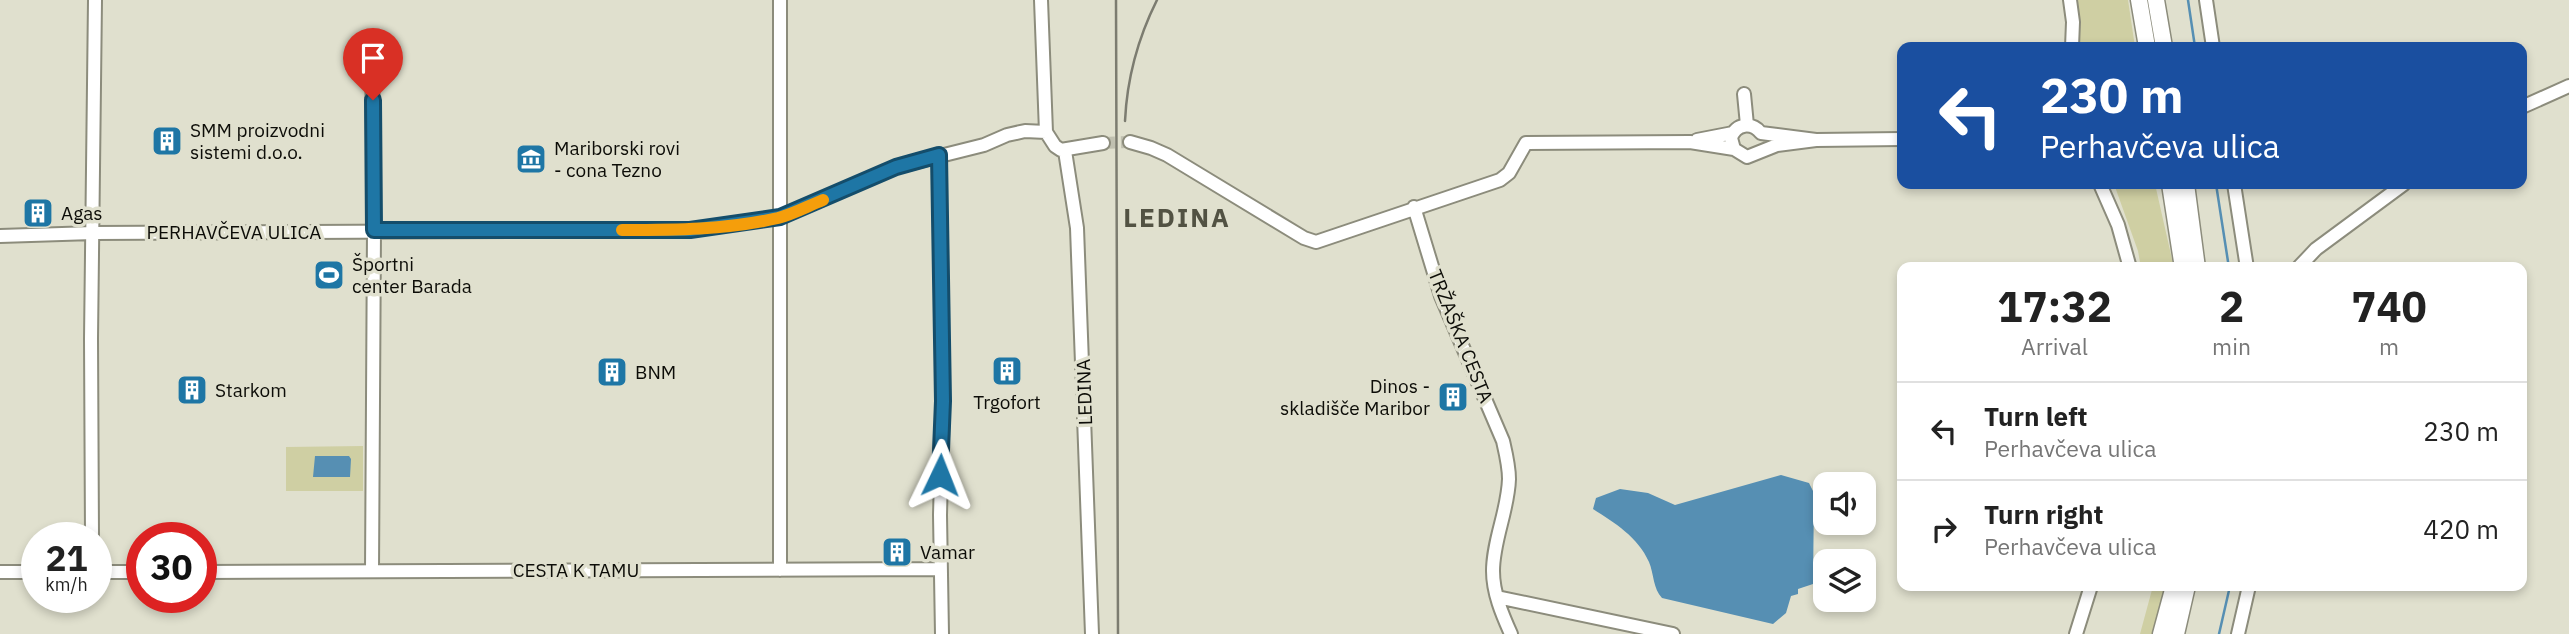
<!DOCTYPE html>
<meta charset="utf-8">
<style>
body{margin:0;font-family:"IBM Plex Sans",sans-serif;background:#f2f2f2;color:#222;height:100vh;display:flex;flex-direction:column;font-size:26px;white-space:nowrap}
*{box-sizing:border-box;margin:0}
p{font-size:23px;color:#767676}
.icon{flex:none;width:38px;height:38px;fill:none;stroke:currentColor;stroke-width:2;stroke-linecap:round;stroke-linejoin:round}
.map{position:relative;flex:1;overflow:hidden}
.side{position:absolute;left:1897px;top:262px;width:630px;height:329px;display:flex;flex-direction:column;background:#fff;border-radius:14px;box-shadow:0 4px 10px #0003}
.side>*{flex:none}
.guide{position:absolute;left:1897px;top:42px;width:630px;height:147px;border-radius:14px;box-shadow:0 4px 10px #0003;background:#1a4fa0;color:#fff;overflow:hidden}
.tools{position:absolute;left:1813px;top:472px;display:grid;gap:14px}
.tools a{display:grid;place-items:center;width:63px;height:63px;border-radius:14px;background:#fff;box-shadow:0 4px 10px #0003;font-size:35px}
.speed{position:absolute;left:21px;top:522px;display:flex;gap:14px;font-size:35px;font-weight:700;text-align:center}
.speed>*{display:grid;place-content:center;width:91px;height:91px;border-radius:50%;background:#fff;box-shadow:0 4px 10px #0003;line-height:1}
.speed small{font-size:18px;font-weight:400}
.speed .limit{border:10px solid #d22;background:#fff;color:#111}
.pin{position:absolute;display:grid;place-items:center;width:60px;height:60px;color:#fff;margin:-72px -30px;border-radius:50% 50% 50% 0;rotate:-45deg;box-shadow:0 0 7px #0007}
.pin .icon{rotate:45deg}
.me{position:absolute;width:77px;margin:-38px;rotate:2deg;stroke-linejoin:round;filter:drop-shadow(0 0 5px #0008)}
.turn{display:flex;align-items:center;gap:24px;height:147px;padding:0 28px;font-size:32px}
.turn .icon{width:91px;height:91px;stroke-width:2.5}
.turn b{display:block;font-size:49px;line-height:60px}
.eta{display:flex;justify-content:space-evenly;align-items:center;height:119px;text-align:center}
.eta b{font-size:42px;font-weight:700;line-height:49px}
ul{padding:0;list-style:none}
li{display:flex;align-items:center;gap:21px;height:98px;padding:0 28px;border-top:2px solid #e0e0e0}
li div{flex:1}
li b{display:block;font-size:26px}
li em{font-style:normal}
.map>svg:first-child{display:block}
.green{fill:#cfcfa3}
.water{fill:#568fb3}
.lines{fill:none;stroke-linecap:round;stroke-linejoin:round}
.stream{stroke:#568fb3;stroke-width:2.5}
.minor-tunnel{stroke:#c0c0b0;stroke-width:12;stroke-dasharray:12 6;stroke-linecap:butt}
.minor-casing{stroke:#8c8c7c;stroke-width:16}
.major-casing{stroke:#8c8c7c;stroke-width:19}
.minor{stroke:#fff;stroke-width:12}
.major{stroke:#fff;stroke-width:16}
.rail{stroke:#7c7c70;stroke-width:2.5}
.route-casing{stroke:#144d6b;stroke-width:18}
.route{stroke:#1e76a5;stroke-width:12}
.slow{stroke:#f59e0b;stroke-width:12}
.labels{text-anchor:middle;stroke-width:7;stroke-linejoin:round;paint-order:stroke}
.poi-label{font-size:19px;fill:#0d0d08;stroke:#e0e0ce;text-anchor:start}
.street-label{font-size:19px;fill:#0d0d08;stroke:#e0e0ce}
.district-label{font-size:26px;font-weight:bold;letter-spacing:2px;fill:#525243;stroke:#e0e0ce}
</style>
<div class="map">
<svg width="2569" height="634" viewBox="0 0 2569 634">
<rect width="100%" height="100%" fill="#e0e0ce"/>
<!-- green -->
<path class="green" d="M2076 0H2128L2135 47H2079Z
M2114 184H2155L2174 268H2141L2138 251Z
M363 446V491H286V447Z
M2153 586H2168L2156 634H2140Z"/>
<!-- water -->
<path class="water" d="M315 456H349L351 459 350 477H313Z
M1781 475 1809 483 1814 493 1813 584 1798 589V594L1791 596 1786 613 1773 624 1662 598C1653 589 1654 574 1649 562 1638 537 1615 523 1593 509L1596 498 1620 489 1648 493 1675 505Z"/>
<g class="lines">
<!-- stream -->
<path class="stream" d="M2188 0 2195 47
M2216 184 2229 268
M2219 634 2230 586"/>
<!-- minor-tunnel -->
<path class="minor-tunnel" d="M1103 143 1130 142"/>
<!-- minor casing -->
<g class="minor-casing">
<path id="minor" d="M1041 0 1046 132
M2070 0 2073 22 2072 47
M2206 0 2213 47
M372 48 374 230 372 571
M1744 94 1747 125
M2522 107 2569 86
M1046 132 1055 146 1061 150 1103 143
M1697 140 1733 133
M1816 140 1761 133C1752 122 1736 123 1731 138L1734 149 1747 157 1777 145 1816 140 1902 139
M1130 142 1151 148 1167 155 1304 238 1316 242 1500 180 1509 173 1526 143 1690 142 1734 149
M1065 151 1077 228 1092 634
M939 155 943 401 940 515 942 634
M2100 184 2118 225 2130 268
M2234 184 2247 268
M1414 207 1441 296 1503 441C1506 454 1509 466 1509 479 1508 511 1493 540 1493 571 1493 593 1502 614 1511 634
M0 236 93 233 690 230 780 217 896 167 984 145 1007 135 1025 131 1046 132
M2298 268 2316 249 2404 184
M92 537 91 339 95 0
M780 570V0
M0 572H37
M96 572H142
M201 572 939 569
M1497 597 1673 634
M2076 634 2091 586
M2238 634 2249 586"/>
</g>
<!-- major casing -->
<g class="major-casing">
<path id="major" d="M2139 0 2147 47
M2156 0 2164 47
M2170 184 2183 268
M2186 184 2197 268
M2161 634 2174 586
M2176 634 2187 586"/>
</g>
<!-- minor -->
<use href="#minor" class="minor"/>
<!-- major -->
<use href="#major" class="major"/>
<!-- rail -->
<path class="rail" d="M1116 0 1118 634
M1125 121C1127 78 1138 38 1157 0"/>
</g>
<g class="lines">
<!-- route casing -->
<g class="route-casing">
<path id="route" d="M373 100 374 230H690L780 217 896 167 939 155 943 401 940 475"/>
</g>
<!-- route -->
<use href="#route" class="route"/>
<!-- slow -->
<path class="slow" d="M622 230C674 230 726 230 778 218 793 214 808 206 823 200"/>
</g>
<!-- icons -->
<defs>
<g id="building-square" transform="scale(1.575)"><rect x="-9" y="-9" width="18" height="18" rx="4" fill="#1e76a5" stroke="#e0e0ce"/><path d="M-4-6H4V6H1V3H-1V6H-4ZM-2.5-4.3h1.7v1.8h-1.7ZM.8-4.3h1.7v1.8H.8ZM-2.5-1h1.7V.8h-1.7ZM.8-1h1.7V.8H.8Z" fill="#fff"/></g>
<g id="museum-square" transform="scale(1.575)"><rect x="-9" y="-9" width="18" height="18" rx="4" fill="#1e76a5" stroke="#e0e0ce"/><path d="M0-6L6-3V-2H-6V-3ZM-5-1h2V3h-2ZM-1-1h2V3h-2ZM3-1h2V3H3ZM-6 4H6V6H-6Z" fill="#fff"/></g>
<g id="stadium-square" transform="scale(1.575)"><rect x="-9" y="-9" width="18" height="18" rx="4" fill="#1e76a5" stroke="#e0e0ce"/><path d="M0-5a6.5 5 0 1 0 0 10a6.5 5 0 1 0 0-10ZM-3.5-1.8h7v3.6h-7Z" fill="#fff"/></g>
</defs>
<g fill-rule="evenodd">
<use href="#building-square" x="167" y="141"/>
<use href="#museum-square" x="531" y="159"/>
<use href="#building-square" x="38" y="213"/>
<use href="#stadium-square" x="329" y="275"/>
<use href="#building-square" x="1007" y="371"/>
<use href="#building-square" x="612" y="372"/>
<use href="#building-square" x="192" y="390"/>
<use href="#building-square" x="1453" y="397"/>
<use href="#building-square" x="897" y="552"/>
</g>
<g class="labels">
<!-- poi labels -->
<g class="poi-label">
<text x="190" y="137">SMM proizvodni<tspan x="190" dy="22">sistemi d.o.o.</tspan></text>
<text x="554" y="155">Mariborski rovi<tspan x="554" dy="22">- cona Tezno</tspan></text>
<text x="61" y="220">Agas</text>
<text x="352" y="271">Športni<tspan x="352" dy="22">center Barada</tspan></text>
<text x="635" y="379">BNM</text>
<text x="1430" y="393" text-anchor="end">Dinos -<tspan x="1430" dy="22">skladišče Maribor</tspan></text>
<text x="215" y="397">Starkom</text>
<text x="1007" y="409" text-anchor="middle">Trgofort</text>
<text x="920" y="559">Vamar</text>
</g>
<!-- street labels -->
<g class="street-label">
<text x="234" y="239">PERHAVČEVA ULICA</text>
<text transform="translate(1461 336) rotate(68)" y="7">TRŽAŠKA CESTA</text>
<text transform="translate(1084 392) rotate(-92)" y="7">LEDINA</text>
<text x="576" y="577">CESTA K TAMU</text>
</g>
<!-- district labels -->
<g class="district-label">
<text x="1177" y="227">LEDINA</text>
</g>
</g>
</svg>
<div class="tools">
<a><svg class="icon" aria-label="sound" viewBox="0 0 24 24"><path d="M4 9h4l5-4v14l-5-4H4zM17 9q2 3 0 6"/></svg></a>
<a><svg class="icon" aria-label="layers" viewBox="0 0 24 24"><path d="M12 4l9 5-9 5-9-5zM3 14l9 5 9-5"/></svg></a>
</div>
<div class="speed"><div>21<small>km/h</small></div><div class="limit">30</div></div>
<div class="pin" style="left:373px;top:100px;background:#d93025"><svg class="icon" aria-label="arrive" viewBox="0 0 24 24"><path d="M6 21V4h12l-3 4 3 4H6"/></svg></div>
<svg class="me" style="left:940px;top:475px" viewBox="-20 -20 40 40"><path d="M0-17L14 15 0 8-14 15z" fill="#1e76a5" stroke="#fff" stroke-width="4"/></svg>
<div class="guide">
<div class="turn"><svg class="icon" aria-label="left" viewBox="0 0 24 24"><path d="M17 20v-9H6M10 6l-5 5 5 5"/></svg><div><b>230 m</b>Perhavčeva ulica</div></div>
</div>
<section class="side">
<div class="eta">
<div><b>17:32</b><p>Arrival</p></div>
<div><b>2</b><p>min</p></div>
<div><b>740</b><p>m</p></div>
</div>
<ul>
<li><svg class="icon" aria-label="left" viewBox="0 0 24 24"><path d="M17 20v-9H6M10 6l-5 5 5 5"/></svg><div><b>Turn left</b><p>Perhavčeva ulica</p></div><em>230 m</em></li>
<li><svg class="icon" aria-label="right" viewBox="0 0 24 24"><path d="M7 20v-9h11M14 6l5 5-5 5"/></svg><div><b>Turn right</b><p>Perhavčeva ulica</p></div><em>420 m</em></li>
</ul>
</section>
</div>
